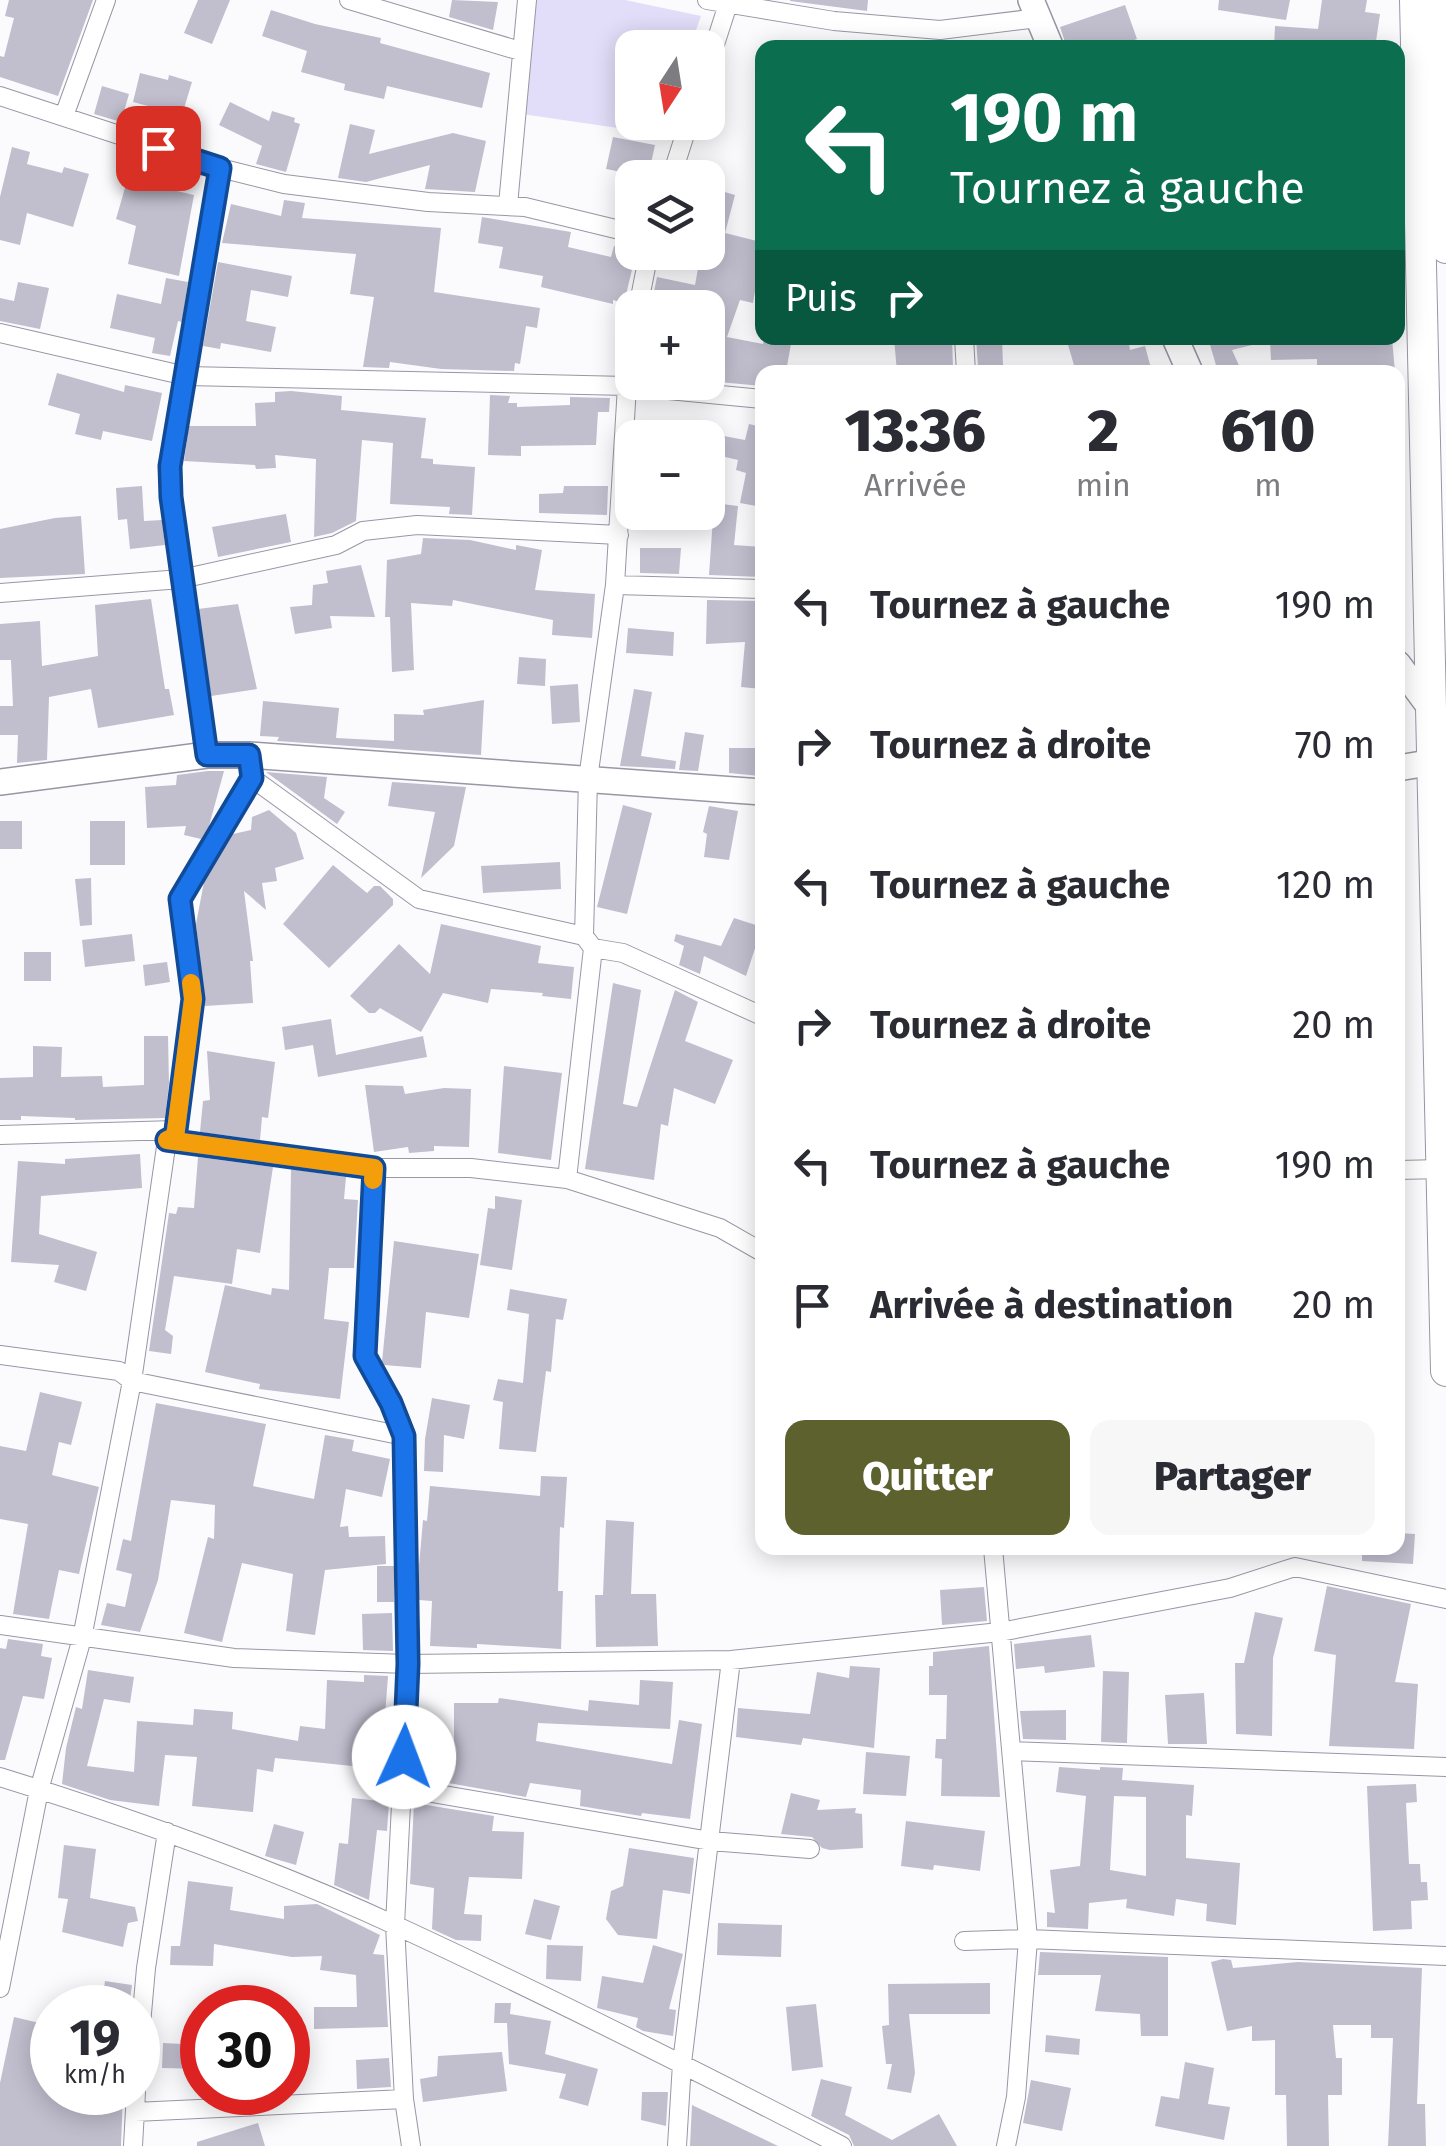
<!DOCTYPE html>
<html lang="fr">
<meta charset="utf-8">
<style>
body{margin:0;font-family:"Fira Sans",sans-serif;background:#f7f7f7;color:#2b2b33;height:100vh;display:flex;flex-direction:column;font-size:38px;white-space:nowrap}
*{box-sizing:border-box;margin:0}
p{font-size:32px;color:#7c7c81}
.icon{flex:none;width:55px;height:55px;fill:none;stroke:currentColor;stroke-width:2;stroke-linecap:round;stroke-linejoin:round}
.map{position:relative;flex:1;overflow:hidden}
.sheet{position:absolute;left:755px;top:365px;width:650px;height:1190px;display:flex;flex-direction:column;background:#fff;border-radius:20px;box-shadow:0 5px 25px #0003}
.sheet>*{flex:none}
.banner{position:absolute;left:755px;top:40px;width:650px;height:305px;border-radius:20px;box-shadow:0 5px 25px #0003;background:#0b6e4f;color:#fff;overflow:hidden}
.needle{width:65px;rotate:192deg}
.controls{position:absolute;left:615px;top:30px;display:grid;gap:20px}
.controls a{display:grid;place-items:center;width:110px;height:110px;border-radius:20px;background:#fff;box-shadow:0 5px 25px #0003;font-size:50px}
.speed{position:absolute;left:30px;top:1985px;display:flex;gap:20px;font-size:50px;font-weight:700;text-align:center}
.speed>*{display:grid;place-content:center;width:130px;height:130px;border-radius:50%;background:#fff;box-shadow:0 5px 25px #0003;line-height:1}
.speed small{font-size:25px;font-weight:400}
.speed .limit{border:15px solid #d22;background:#fff;color:#111}
.pin{position:absolute;display:grid;place-items:center;width:85px;height:85px;color:#fff;margin:-42px;border-radius:20px;box-shadow:0 5px 15px #0006}
.me{position:absolute;width:110px;margin:-55px;rotate:2deg;stroke-linejoin:round;filter:drop-shadow(0 0 8px #0008)}
.turn{display:flex;align-items:center;gap:35px;height:210px;padding:0 30px;font-size:45px}
.turn .icon{width:130px;height:130px;stroke-width:2.5}
.turn b{display:block;font-size:70px;line-height:85px}
.then{display:flex;align-items:center;height:95px;padding:0 30px;background:#0003;gap:20px;font-size:38px}
.eta{display:flex;justify-content:space-evenly;align-items:center;height:170px;text-align:center}
.eta b{font-size:60px;font-weight:800;line-height:70px}
.button{display:flex;gap:20px;margin-top:auto;padding:20px 30px}
.button a{flex:1;height:115px;border-radius:20px;background:#5c612e;color:#fff;font-size:40px;font-weight:800;line-height:115px;text-align:center}
.button a+a{background:#f7f7f7;color:#2b2b33}
ul{padding:0;list-style:none}
li{display:flex;align-items:center;gap:30px;height:140px;padding:0 30px}
li div{flex:1}
li b{display:block;font-size:38px}
li em{font-style:normal}
.map>svg:first-child{display:block}
.green{fill:#e2ddf8}
.building{fill:#c1bece;fill-rule:evenodd}
.lines{fill:none;stroke-linecap:round;stroke-linejoin:round}
.street-casing{stroke:#9996a5;stroke-width:20}
.secondary-casing{stroke:#9996a5;stroke-width:28}
.highway-casing{stroke:#9996a5;stroke-width:32}
.street{stroke:#fff;stroke-width:18}
.secondary{stroke:#fff;stroke-width:25}
.highway{stroke:#fff;stroke-width:30}
.route-casing{stroke:#114b97;stroke-width:25}
.route{stroke:#1a73e8;stroke-width:18}
.slow{stroke:#f59e0b;stroke-width:18}
</style>
<div class="map">
<svg width="1446" height="2146" viewBox="0 0 1446 2146">
<rect width="100%" height="100%" fill="#fbfbfe"/>
<!-- green -->
<path class="green" d="M533 0H625L701 16 690 47 632 48V122L663 123 659 134 522 114Z"/>
<!-- building -->
<path class="building" d="M9 0H93L58 96 0 77V56L4 57 14 18 5 16Z
M198 0H230L212 44 184 33Z
M452 0 498 2 493 30 449 17Z
M868 0 867 11 790 1V0Z
M1219 0H1290L1286 20 1218 10Z
M1322 0H1367L1365 12 1380 14 1375 48H1274L1275 26 1318 29Z
M1125 5 1137 39 1113 48H1067L1060 27Z
M271 10 315 24 381 38 380 43 490 73 482 108 387 86 384 99 344 90 345 84 301 72 307 51 262 36Z
M140 73 168 80 169 75 192 82 182 115 133 102Z
M102 86 129 94 121 122 94 114Z
M230 102 269 121 272 111 295 118 294 122 300 124 286 172 256 164 262 146 219 125Z
M350 124 375 130 369 154 453 133 486 141 475 192 425 189 430 165 366 182 338 178Z
M613 137 655 145 648 177 606 169Z
M12 147 30 152 27 164 62 173 64 167 89 174 73 227 27 213 20 245 0 240V197Z
M131 167 146 172 145 177 179 184 177 191 194 195 179 276 128 264 136 226 116 219Z
M708 187 735 195 725 233 757 241 755 248 762 250 753 303 740 300 727 337 763 344 764 338H792L786 372H762V386L708 381V308H654L655 302 652 301 657 277 695 285 701 252H708Z
M284 200 305 203 302 218 441 228 434 292 540 308 537 328 526 326 520 364 515 363 514 371 441 369 390 362 389 368 363 367 374 297 350 294 356 254 222 243 231 204 281 216Z
M482 217 571 232 568 247 611 257 614 246 636 253 624 303 613 300V304L541 287 543 276 499 268 503 247 478 243Z
M218 262 292 276 288 297 251 290 246 321 276 327 271 352 221 343 220 349 203 346Z
M166 278 188 282 182 322 178 321 170 356 152 353 155 338 110 328 117 294 161 304Z
M18 282 49 288 40 329 0 321V298L14 301Z
M894 338H952L953 368 945 369V372H897Z
M976 338H1002L1003 365 978 367Z
M1066 338H1128L1130 350 1145 346 1152 372H1076Z
M1208 338H1260V343L1232 350 1242 372H1218Z
M1392 338 1395 372H1317V359L1271 360 1270 340Z
M57 373 124 392 125 385 162 393 152 441 103 431 101 440 75 434 80 414 48 405Z
M291 391 342 396 341 410 426 418 421 458 433 459V464L475 467 472 515 449 514 450 507 390 504 393 443 362 440 356 521 332 533 314 537 316 459 275 455 276 468 256 469 255 465 184 461 189 426H256L255 403 275 402V392Z
M490 395 510 396 508 403H517V407L570 405V397L610 398 609 412H598L596 445 521 446V456L488 455Z
M749 424 762 427V507L740 503 746 473 736 470 738 460 708 453V433L745 440Z
M142 486 144 521 162 520 165 545 130 549 127 519 118 520 116 488Z
M564 486H608L607 515 539 513V494L563 493Z
M714 503 738 506 734 545 762 547V577L709 575Z
M286 514 291 542 218 557 212 527Z
M81 516 85 574 0 578V529L55 518Z
M423 538 470 540 516 550V545L542 550 535 590 595 594 592 638 552 635 553 620 453 600 452 606 411 603 414 670 392 672 390 617H385L387 560 421 554Z
M640 548H681L679 574 640 573Z
M361 565 375 617 330 616 332 628 295 634 290 607 312 605 313 585 328 583 326 571Z
M151 599 165 689H169L174 715 98 728 91 689 49 697 47 760 17 763 18 735H0V706H13L11 660H0V624L40 621 42 666 98 656 95 605Z
M707 600 762 601V689L741 687 745 642 706 644Z
M238 604 257 689 211 696 198 609Z
M628 628 674 632 673 656 626 653Z
M519 657 546 659 545 686 517 684Z
M578 684 580 722 552 724 550 686Z
M634 689 652 692 641 756 676 761 675 769 639 767 640 758 639 767 620 766Z
M484 700 481 755 277 741 279 737 260 736 263 701 339 708 336 738 394 741V714L424 715 423 710Z
M685 732 704 735 698 771 679 770Z
M729 748H760V776L729 773Z
M208 771H224L209 826 201 839 184 835 186 826 147 828 145 787 176 785 177 775Z
M266 772 327 777 324 798 345 812 337 824Z
M392 782 466 787 454 846 421 878 435 812 388 806Z
M623 805 652 813 627 914 597 907Z
M709 806 738 811 729 860 704 857 707 834 703 832Z
M269 810 296 833 304 859 275 868 277 881 262 883 266 910 244 891 253 961H250L253 1003 205 1006 196 924 204 882 233 834 251 830 252 817Z
M0 821H22V849H0Z
M90 821H125V865H90Z
M560 862 561 889 483 893 481 866Z
M333 865 367 893 374 886H380L393 899V905L329 968 283 924Z
M91 878 92 925 80 926 75 879Z
M734 918 762 927 746 976 704 956 700 974 679 965 684 946 674 941 676 934 721 946Z
M441 924 541 946 538 963 574 967 571 999 542 996 543 993 491 989 488 1003 443 993 421 1032 380 1008 375 1013H369L350 996 399 944 430 974Z
M132 934 135 961 85 967 82 940Z
M24 952H51V981H24Z
M167 962 170 982 145 986 143 965Z
M613 983 641 990 623 1104 637 1107 675 990 698 1002 685 1041 733 1060 715 1104 674 1088 668 1126 661 1124 654 1180 585 1169Z
M331 1019 336 1055 423 1036 427 1057 318 1077 313 1045 285 1050 282 1027Z
M144 1036H168L169 1084 165 1118 75 1120V1118L21 1116V1120H0V1078L33 1077V1046L62 1047 61 1077 102 1076 103 1087 144 1085Z
M207 1051 275 1062 268 1118 262 1117 260 1140 200 1132 203 1101 210 1100Z
M504 1066 562 1073 551 1160 498 1153Z
M365 1085 403 1086 405 1094 444 1088 471 1089 469 1147 434 1146V1151L409 1153 408 1147 374 1152Z
M140 1154 142 1188 41 1196 39 1234 97 1252 86 1291 54 1282 59 1265 11 1262 18 1161 65 1164V1159Z
M198 1157 273 1167 260 1253 237 1249 232 1284 174 1276 165 1330 173 1336 171 1354 149 1351 169 1213 176 1214 178 1207 194 1208Z
M291 1169 346 1177 344 1199 358 1200 354 1268H329L324 1319 349 1322 340 1399 259 1389 260 1384 205 1372 225 1285 271 1295 272 1288 289 1290Z
M495 1196 522 1200 512 1270 480 1265 488 1208 495 1209Z
M394 1241 479 1254 469 1318 426 1312 421 1368 384 1365 382 1362Z
M510 1289 567 1299 563 1320 556 1319 551 1372 546 1371 536 1452 499 1449 503 1402 493 1400 498 1379 523 1383 529 1314 507 1310Z
M40 1392 82 1402 71 1445 59 1442 52 1475 99 1487 79 1574 59 1570 49 1619 13 1614 28 1524 0 1519V1446L26 1451Z
M432 1398 470 1405 464 1439 444 1435 443 1472 424 1471 425 1439Z
M156 1403 266 1424 253 1486 314 1499 325 1435 354 1440 352 1451 390 1459 382 1497 346 1489 340 1527 348 1526 349 1537 385 1536 386 1564 325 1570 315 1635 286 1631 293 1574 242 1563 222 1642 184 1633 208 1537 214 1539 215 1505 171 1500 158 1580 140 1632 101 1625 107 1603 125 1607 132 1574 116 1570 123 1539 131 1541Z
M541 1476 567 1477 564 1528 560 1527 558 1591H563L561 1649 477 1644V1648L430 1646 432 1601 419 1600V1566L423 1520 427 1521 430 1486 540 1496Z
M606 1520 634 1522 631 1594H656L658 1646 596 1647 595 1595H603Z
M1398 1533 1415 1534 1413 1564 1362 1561V1548H1398Z
M377 1566H394V1602H377Z
M1327 1586 1411 1604 1395 1682 1418 1684 1414 1749 1329 1746 1336 1655 1314 1651Z
M984 1587 987 1621 942 1625 940 1590Z
M1255 1612 1283 1618 1273 1658 1272 1736 1236 1734 1235 1663H1244Z
M392 1613 393 1651 363 1650 362 1614Z
M1091 1635 1095 1667 1045 1673 1044 1666 1016 1669 1014 1644Z
M8 1639 43 1644 41 1656 52 1658 44 1699 23 1696 5 1760H0V1648L6 1649Z
M989 1646 1000 1797 941 1796 942 1759 935 1758 936 1739H946L947 1695H929V1666H933V1652Z
M850 1666 880 1668 874 1748 803 1738 801 1745 736 1737 738 1708 810 1714 817 1672 849 1678Z
M88 1670 134 1677 130 1703 104 1699 87 1766 134 1772 137 1721 193 1725 194 1709 233 1712 232 1729 298 1741 300 1726 325 1729 327 1680 364 1682V1675L388 1676 381 1769 275 1758 273 1772 257 1769 253 1812 192 1806 197 1757 165 1755 159 1806 110 1800 62 1784 66 1748 76 1707 82 1709Z
M1103 1671 1129 1672 1127 1743 1101 1742Z
M640 1680 673 1682 670 1729 538 1723 536 1741 672 1764 679 1720 702 1724 690 1819 642 1813 641 1816 580 1806 581 1790 530 1783 526 1797 415 1777 416 1750 454 1751V1703H498L499 1698 588 1711 589 1700 639 1705Z
M1204 1693 1207 1744H1168L1165 1695Z
M1066 1710V1740L1023 1739 1020 1711Z
M866 1752 910 1756 906 1796 863 1794Z
M1059 1767 1100 1770V1767L1123 1768 1122 1780 1194 1785 1192 1816 1186 1815V1858L1240 1863 1236 1925 1206 1921 1207 1904 1176 1899 1174 1916 1126 1908 1127 1899 1089 1903 1088 1929 1047 1927V1912L1055 1913 1050 1870 1080 1866 1086 1796 1056 1792ZM1114 1796 1146 1797V1876L1110 1870Z
M1416 1784 1417 1802 1406 1803 1409 1864H1420L1421 1882H1427L1428 1900 1411 1901 1412 1929 1373 1931 1367 1786Z
M791 1793 820 1800 817 1810 856 1808 855 1813 862 1814 863 1848 830 1850 822 1848 812 1837 781 1834Z
M352 1798 389 1802 387 1831 377 1830 369 1900 334 1885 339 1843 348 1844Z
M414 1803 494 1816 492 1831 524 1832 522 1879 469 1877 464 1914 482 1915 481 1941 456 1940 432 1929 434 1888 410 1884Z
M906 1821 985 1831 980 1871 934 1865 933 1870 901 1866Z
M274 1824 304 1832 296 1865 265 1856Z
M64 1845 96 1849 90 1898 135 1907 138 1921 128 1923 123 1947 62 1932 68 1899 58 1898Z
M629 1848 694 1858 690 1894 663 1890 657 1939 618 1935 606 1919 611 1891 623 1886Z
M188 1881 233 1887 230 1910 284 1919V1906L317 1904 380 1935 373 1954 384 1955 388 2027 314 2029V2007H357L356 1975 320 1970 322 1956 292 1957 214 1944 213 1966 170 1965 171 1946H180Z
M534 1899 560 1906 551 1940 525 1934Z
M718 1923 782 1925 781 1957 717 1955Z
M547 1945 583 1946 581 1981 546 1979Z
M653 1945 683 1954 669 2009 676 2010 673 2036 643 2031 636 2027 638 2018 597 2008 602 1976 643 1983Z
M1040 1952 1168 1957V2036H1141L1140 2014 1095 2011 1101 1975H1038Z
M1223 1959 1231 1960 1233 1968 1298 1962 1422 1968 1417 2104H1425L1426 2146H1388L1393 2038H1371V2025H1333L1336 2058H1342V2095H1328L1329 2146H1287L1286 2095H1275V2040L1252 2041V2026L1227 2031 1211 1962Z
M105 1981 132 1985 129 2008H101Z
M990 1983V2014H909L915 2073 911 2093 887 2089 892 2064H886L882 2026 889 2025 888 1984Z
M495 2003H511L510 2014 551 2021 545 2054 598 2069 588 2106 559 2098 566 2074 509 2064 507 2023H494Z
M816 2004 823 2067 792 2071 786 2007Z
M14 2017 52 2026V2092H123L121 2146H0V2083Z
M1046 2035 1080 2039 1079 2055 1045 2052Z
M163 2043 202 2045V2069L162 2068Z
M502 2052 507 2091 423 2102 420 2079 437 2076 438 2056Z
M389 2058 391 2087 357 2089 356 2060Z
M1185 2062 1214 2068 1208 2104 1230 2107 1224 2140 1155 2126 1161 2096 1179 2099Z
M821 2079 852 2087 845 2115 892 2140 939 2114 957 2146H854L849 2135 811 2116Z
M1031 2080 1071 2088 1062 2131 1023 2123Z
M642 2092H668L666 2126 641 2120Z
M692 2105 778 2146H690Z
M258 2123 265 2146H197V2142Z"/>
<g class="lines">
<!-- street casing -->
<g class="street-casing">
<path id="street" d="M349 0 520 51
M707 0 834 21 940 30 1038 18
M708 66 728 4
M0 96 220 168 284 184 428 202 525 207 632 233
M64 116 106 0
M671 178 689 122
M508 205 527 0
M638 308 649 252
M0 333 186 376 627 386 762 399
M964 338 966 372
M615 585 762 589
M0 593 181 579 336 545 363 531 417 525 619 535
M207 755 181 579 170 466 220 168
M252 778 419 899 584 936 593 948 623 953 762 1016
M584 936 588 779 615 585 627 386 632 346
M0 1135 176 1130
M167 1140 374 1168H471L567 1179 720 1228 762 1252
M374 1168 365 1356 391 1403 404 1436 408 1664 395 1925 404 2099 411 2146
M1398 1170 1442 1169
M567 1179 593 948
M0 1355 119 1371 132 1381 404 1436
M993 1548 1028 1939 1016 2097 1006 2146
M0 1625 234 1658 408 1664 731 1660 1000 1632 1230 1588 1295 1567 1446 1599
M1012 1751 1446 1767
M0 1777C135 1819 270 1867 399 1927 548 1996 695 2070 842 2146
M403 1788 710 1841 810 1849
M964 1941 1028 1939 1446 1956
M0 1988 39 1790 82 1638 132 1381 167 1140 174 1137 176 1130 193 999 180 899 252 778 249 755
M138 2058 146 1968 167 1832
M135 2112 404 2099
M133 2146 136 2092
M677 2146 682 2063 731 1660"/>
</g>
<!-- secondary casing -->
<g class="secondary-casing">
<path id="secondary" d="M1031 0 1051 48
M1175 338 1190 372
M1398 664 1432 710
M1398 768 1434 762
M0 782 207 755H249L762 792"/>
</g>
<!-- highway casing -->
<g class="highway-casing">
<path id="highway" d="M1415 0 1446 1371
M1437 0 1446 248"/>
</g>
<!-- street -->
<use href="#street" class="street"/>
<!-- secondary -->
<use href="#secondary" class="secondary"/>
<!-- highway -->
<use href="#highway" class="highway"/>
</g>
<g class="lines">
<!-- route casing -->
<g class="route-casing">
<path id="route" d="M158 148 220 168 170 466 171 497 207 755H249L252 778 180 899 193 999 176 1130 174 1137 167 1140 374 1168 365 1356 391 1403 404 1436 408 1664 404 1757"/>
</g>
<!-- route -->
<use href="#route" class="route"/>
<!-- slow -->
<path class="slow" d="M191 983 193 999 176 1130 174 1137 167 1140 374 1168 373 1180"/>
</g>
</svg>
<div class="controls">
<a><svg class="needle" viewBox="-14 -14 28 28"><path d="M0-13l5 13h-10z" fill="#e53935"/><path d="M0 13l5-13h-10z" fill="#7c7c81"/></svg></a>
<a><svg class="icon" aria-label="layers" viewBox="0 0 24 24"><path d="M12 4l9 5-9 5-9-5zM3 14l9 5 9-5"/></svg></a>
<a>+</a>
<a>−</a>
</div>
<div class="speed"><div>19<small>km/h</small></div><div class="limit">30</div></div>
<div class="pin" style="left:158px;top:148px;background:#d93025"><svg class="icon" aria-label="arrive" viewBox="0 0 24 24"><path d="M6 21V4h12l-3 4 3 4H6"/></svg></div>
<svg class="me" style="left:404px;top:1757px" viewBox="-20 -20 40 40"><circle r="19" fill="#fff"/><path d="M0-13L10 11 0 6-10 11z" fill="#1a73e8"/></svg>
<div class="banner">
<div class="turn"><svg class="icon" aria-label="left" viewBox="0 0 24 24"><path d="M17 20v-9H6M10 6l-5 5 5 5"/></svg><div><b>190 m</b>Tournez à gauche</div></div>
<div class="then">Puis<svg class="icon" aria-label="right" viewBox="0 0 24 24"><path d="M7 20v-9h11M14 6l5 5-5 5"/></svg></div>
</div>
<section class="sheet">
<div class="eta">
<div><b>13:36</b><p>Arrivée</p></div>
<div><b>2</b><p>min</p></div>
<div><b>610</b><p>m</p></div>
</div>
<ul>
<li><svg class="icon" aria-label="left" viewBox="0 0 24 24"><path d="M17 20v-9H6M10 6l-5 5 5 5"/></svg><div><b>Tournez à gauche</b></div><em>190 m</em></li>
<li><svg class="icon" aria-label="right" viewBox="0 0 24 24"><path d="M7 20v-9h11M14 6l5 5-5 5"/></svg><div><b>Tournez à droite</b></div><em>70 m</em></li>
<li><svg class="icon" aria-label="left" viewBox="0 0 24 24"><path d="M17 20v-9H6M10 6l-5 5 5 5"/></svg><div><b>Tournez à gauche</b></div><em>120 m</em></li>
<li><svg class="icon" aria-label="right" viewBox="0 0 24 24"><path d="M7 20v-9h11M14 6l5 5-5 5"/></svg><div><b>Tournez à droite</b></div><em>20 m</em></li>
<li><svg class="icon" aria-label="left" viewBox="0 0 24 24"><path d="M17 20v-9H6M10 6l-5 5 5 5"/></svg><div><b>Tournez à gauche</b></div><em>190 m</em></li>
<li><svg class="icon" aria-label="arrive" viewBox="0 0 24 24"><path d="M6 21V4h12l-3 4 3 4H6"/></svg><div><b>Arrivée à destination</b></div><em>20 m</em></li>
</ul>
<div class="button"><a>Quitter</a><a>Partager</a></div>
</section>
</div>
